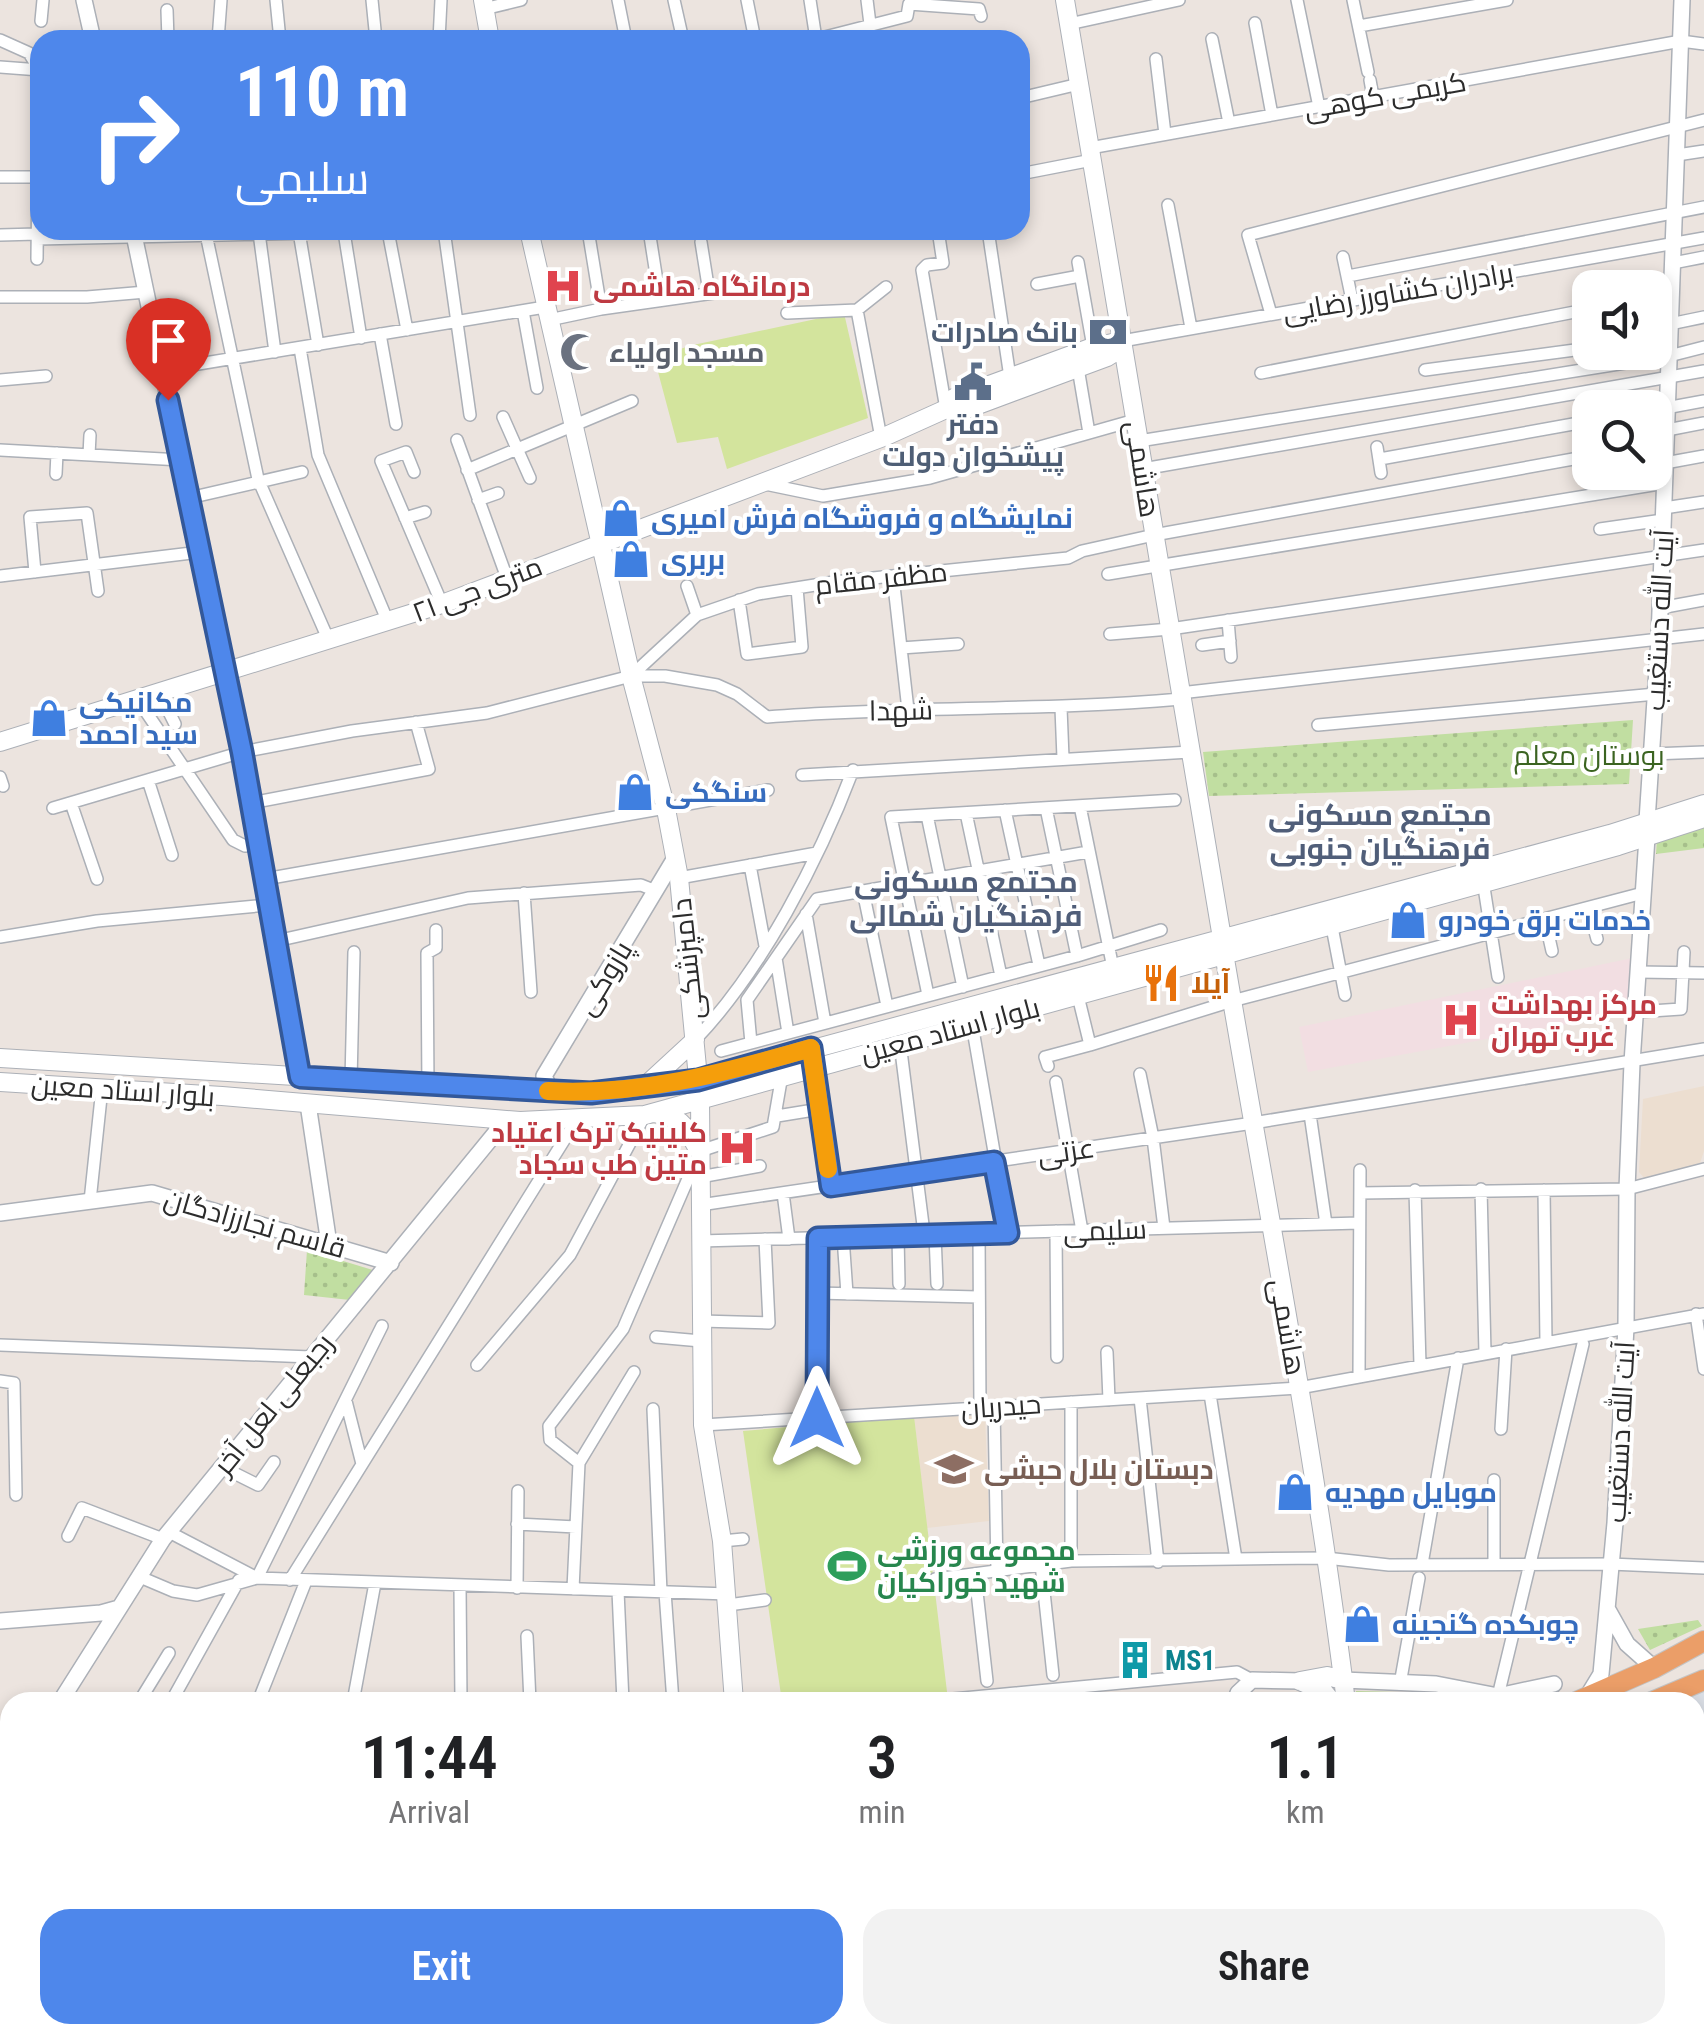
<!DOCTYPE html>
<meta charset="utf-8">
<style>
body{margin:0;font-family:"Roboto Condensed",Cairo,sans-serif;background:#f2f2f2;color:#202124;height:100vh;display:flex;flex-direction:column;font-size:38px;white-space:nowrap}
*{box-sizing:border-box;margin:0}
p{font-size:32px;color:#757577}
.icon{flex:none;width:55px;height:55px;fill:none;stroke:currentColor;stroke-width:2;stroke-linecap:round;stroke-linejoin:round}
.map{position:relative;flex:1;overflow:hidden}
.details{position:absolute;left:0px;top:1692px;width:1705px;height:352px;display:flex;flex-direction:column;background:#fff;border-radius:30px 30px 0 0;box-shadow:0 5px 15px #0003}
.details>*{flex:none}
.hud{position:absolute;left:30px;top:30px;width:1000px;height:210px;border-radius:30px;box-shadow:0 5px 15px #0003;background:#4e87eb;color:#fff;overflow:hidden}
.buttons{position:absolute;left:1572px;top:270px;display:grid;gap:20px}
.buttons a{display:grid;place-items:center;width:100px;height:100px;border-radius:20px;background:#fff;box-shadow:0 5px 15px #0003;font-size:50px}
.pin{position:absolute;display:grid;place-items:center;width:85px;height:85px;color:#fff;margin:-102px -42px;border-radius:50% 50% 50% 0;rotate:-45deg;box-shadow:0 0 10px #0007}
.pin .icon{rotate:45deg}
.me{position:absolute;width:110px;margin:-55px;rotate:0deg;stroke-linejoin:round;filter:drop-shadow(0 0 8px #0008)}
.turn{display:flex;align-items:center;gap:35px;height:210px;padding:0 40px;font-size:45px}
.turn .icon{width:130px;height:130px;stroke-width:2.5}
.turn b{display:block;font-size:70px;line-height:85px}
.eta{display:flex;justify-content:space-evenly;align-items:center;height:170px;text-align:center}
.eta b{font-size:60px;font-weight:600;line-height:70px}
.primary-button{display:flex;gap:20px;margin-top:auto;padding:20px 40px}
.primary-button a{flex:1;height:115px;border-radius:30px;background:#4e87eb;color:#fff;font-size:40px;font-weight:600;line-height:115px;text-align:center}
.primary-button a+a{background:#f2f2f2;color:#202124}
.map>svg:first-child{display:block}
.education{fill:#ecded0}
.medical{fill:#f2dee2}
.airport{fill:#dadee5}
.forest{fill:url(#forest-firs)}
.park{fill:url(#park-dots)}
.pitch{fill:#d3e49d}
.water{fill:url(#water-rules)}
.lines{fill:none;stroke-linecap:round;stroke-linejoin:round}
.taxiway{stroke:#c7c6ca;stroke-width:30}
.minor-casing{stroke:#acb0b7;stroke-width:14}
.tertiary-casing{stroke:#acb0b7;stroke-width:18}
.secondary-casing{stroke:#acb0b7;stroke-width:20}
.trunk-casing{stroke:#c4c4c4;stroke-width:22}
.minor{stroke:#fff;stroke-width:11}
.tertiary{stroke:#fff;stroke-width:15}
.secondary{stroke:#fff;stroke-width:18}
.trunk{stroke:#eb9e68;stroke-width:20}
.route-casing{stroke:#335899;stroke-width:25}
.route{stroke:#4e87eb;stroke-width:18}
.slow{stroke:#f59e0b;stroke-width:18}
.labels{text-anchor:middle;stroke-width:8;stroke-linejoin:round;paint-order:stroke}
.street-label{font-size:28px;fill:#2c2c2c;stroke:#fff}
.health-label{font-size:28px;font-weight:bold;fill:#be3a42;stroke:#fff;text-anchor:start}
.service-label{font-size:28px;font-weight:bold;fill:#4e5e75;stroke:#fff;text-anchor:end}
.worship-label{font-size:28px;font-weight:bold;fill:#5b616d;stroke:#fff;text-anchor:start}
.shop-label{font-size:28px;font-weight:bold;fill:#366cbe;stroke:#fff;text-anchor:start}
.park-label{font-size:28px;fill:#3b6421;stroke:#fff}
.food-label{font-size:28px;font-weight:bold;fill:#c56008;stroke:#fff;text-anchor:start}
.education-label{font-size:28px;font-weight:bold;fill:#785e54;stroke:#fff;text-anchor:start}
.leisure-label{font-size:28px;font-weight:bold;fill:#27864d;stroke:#fff;text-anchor:start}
.culture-label{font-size:28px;font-weight:bold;fill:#0d838f;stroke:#fff;text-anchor:start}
.neighbourhood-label{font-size:30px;font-weight:bold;fill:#505e79;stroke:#fff}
</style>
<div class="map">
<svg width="1704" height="2044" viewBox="0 0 1704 2044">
<defs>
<pattern id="forest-firs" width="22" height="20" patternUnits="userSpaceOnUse" patternTransform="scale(2.5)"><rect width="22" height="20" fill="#c1dea1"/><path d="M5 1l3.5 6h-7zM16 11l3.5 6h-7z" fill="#a6bf8b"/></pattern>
<pattern id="park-dots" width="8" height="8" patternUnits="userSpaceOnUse" patternTransform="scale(2.5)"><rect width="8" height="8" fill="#c1dea1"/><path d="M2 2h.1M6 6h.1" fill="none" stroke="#a6bf8b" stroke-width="1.8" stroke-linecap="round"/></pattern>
<pattern id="water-rules" width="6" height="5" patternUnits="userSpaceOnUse" patternTransform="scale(2.5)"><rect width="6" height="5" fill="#7cdce5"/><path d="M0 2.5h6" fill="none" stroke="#6bbdc5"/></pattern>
</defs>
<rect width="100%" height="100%" fill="#ece4df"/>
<!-- education -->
<path class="education" d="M1704 1086V1151L1700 1163 1645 1179 1639 1172 1643 1099Z
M985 1413 989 1521 927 1528 914 1416Z"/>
<!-- medical -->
<path class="medical" d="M1633 958 1628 1013 1308 1072 1299 1027Z"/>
<!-- airport -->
<path class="airport" d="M1704 1688V2044H272L316 2035H1695V1702H1671Z"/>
<!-- forest -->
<path class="forest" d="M417 2035H500L454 2044H371Z
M1325 2035H1648L1654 2044H1321Z"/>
<!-- park -->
<path class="park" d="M1633 720 1629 784 1209 796 1203 752Z
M1704 826V848L1656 854 1657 838Z
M307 1250 376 1271 350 1300 304 1295Z
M1698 1620 1702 1626 1650 1650 1638 1629Z
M1356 1691 1439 1693 1451 1699 1453 1695 1490 1702H1356Z
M10 1918V2035H132L114 2044H0V1920Z"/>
<!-- pitch -->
<path class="pitch" d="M844 313 868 418 727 469 718 437 677 443 654 357 693 345Z
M914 1416 948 1700 931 1702H782L743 1431Z"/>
<!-- water -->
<path class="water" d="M10 1975V2035H84L80 2044H0V1977Z"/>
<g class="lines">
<!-- taxiway -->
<path class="taxiway" d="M1695 1746 1704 1742
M1695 1824 1704 1823
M1695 1867 1704 1871
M1695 1986 1704 1993
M1047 2035 1048 2044
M1114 2035 1116 2040 1123 2044
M1208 2035 1224 2044
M1291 2035 1294 2044
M476 2044 523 2035"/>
<!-- minor casing -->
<g class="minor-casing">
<path id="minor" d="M276 0 280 40
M372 0 376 40
M618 0 626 40
M674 0 683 40
M747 0 755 40
M810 0 816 39
M867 0 872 40
M1297 0 1319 107
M1353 0 1368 72
M484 9 521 0
M167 10 168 40
M41 21 43 0
M1255 23 1272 115
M1069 24 1179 0
M1359 26 1507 0
M1212 39 1229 123
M0 40 29 53 39 69 37 259
M218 40 221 0
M439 40 441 0
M813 40 907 16 909 4 979 9 981 16
M1156 59 1165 134
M0 67 40 70
M1370 80 1373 97
M1020 98 1079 84
M1090 148 1681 41 1704 44
M1677 155 1704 151
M1020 174 1092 160
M0 177H38
M1168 205 1191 328
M444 230 470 415
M588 230 601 309
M649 230 660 300
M720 230H762
M938 230 943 263 927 265 922 270 946 409
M988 230 1011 384
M388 231 407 330
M299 232 318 345
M344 232 361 338
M259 233 275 352
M206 234 258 479 329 641
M0 235 37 234
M37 239 446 230
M701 242 709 292
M1343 257 1352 300
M1078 262 1093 347
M1673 263 1704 257
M1348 276 1704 207
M1037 284 1080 276
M0 297H87L146 292
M857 310 881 438
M523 311 537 388
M787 313 857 310 886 287
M1271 314 1248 235 1704 120
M549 320 601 309 749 288
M1670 324 1704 317
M380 334 396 424
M1122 341 1704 238
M300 348 318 455 388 622
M1078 368 1089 433
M162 370 545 307
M1425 370 1590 348
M1261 373 1590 309
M0 380 46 376
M1655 410 1704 401
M503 417 530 478
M1667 430 1704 423
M457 440 507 578
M1139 441 1669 356 1704 347
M1377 447 1381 473
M0 450 181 460
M89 455 90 435
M1380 459 1590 421
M1665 463 1704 456
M1143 469 1704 371
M467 470 632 401
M414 472 406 452 381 461 442 604
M56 474 57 453
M765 484 823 496 930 478 1135 420
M189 498 302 472
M478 500 498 493
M1664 508 1704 502
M405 518 425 512
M1600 529 1663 520
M35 572 30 517 87 513 98 591
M1108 574 1665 483
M0 576 200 552
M893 577 908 710
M687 586 697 615
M739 600 747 654 802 647 797 588
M1660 608 1704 600
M1228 620 1231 657
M1110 634 1170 629 1704 550
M1202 645 1230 641
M901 648 958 644
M631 676 697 615 758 594 834 582 1068 558 1082 551 1154 535 1590 456
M1180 693 1704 634
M160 694 175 724
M138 700 233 840 245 846 259 845
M1061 708 1063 758
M1318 725 1656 694
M1652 754 1704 752
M802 775 1190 752
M0 777 3 786
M148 780 172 855
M71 803 97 879
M251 803 429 769 416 722
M1080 806 1113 968
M53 808 242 752 352 731 487 713 631 676H665L717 685 737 694 767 717C905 706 1043 711 1181 699
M1046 808 1077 956
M1005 810 1039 965
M966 813 1001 976
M927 815 963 987
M750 865 765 946
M679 878 817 853
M265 879 768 790
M1483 881 1498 977
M863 891 887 1006
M524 893 531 992
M1589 909 1597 939
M806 914 825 1023
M1545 920 1552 951
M1332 927 1345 995
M0 937 97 921 268 905
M276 941 468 898 641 885 651 889 654 895
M776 958 788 1033
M1638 972 1704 973
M928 995 891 817 1175 800
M1078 996 1090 1045 1232 1001 1643 893
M1636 1012 1681 1009 1684 952
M972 1024 1008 1233
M695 1040C762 970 819 860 853 770
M751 1043 747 1000 817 899 1088 852
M900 1043 923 1225
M721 1051 1077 956 1161 930
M1048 1066 1045 1057 1090 1045
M814 1067 831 1186
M1140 1074 1153 1138 1164 1228
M351 1081 354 952
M1056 1082 1082 1231
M428 1086 427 953 436 948V930
M1310 1114 1326 1224
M777 1116 820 1109
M700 1177 760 1166
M1481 1189 1485 1353
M1415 1190 1420 1365
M1544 1190 1546 1342
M783 1193 789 1239
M1360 1193 1627 1189 1704 1169
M90 1201 102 1088
M700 1205 1253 1123 1704 1049
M1056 1231 1057 1357
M979 1233 980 1408
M935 1235 937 1284
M898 1236 899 1284
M843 1237 847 1294
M700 1241 1359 1223
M817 1293 978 1297
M1696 1314 1704 1369
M701 1321 769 1323 765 1239
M656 1337 701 1341
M0 1345 311 1357
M1107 1352 1109 1400
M477 1365 570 1255 645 1115
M1359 1377 1360 1170
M0 1381 14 1383 16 1495
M1210 1394 1236 1559
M1140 1398 1158 1562
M346 1401 362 1464
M1071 1402V1561
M994 1407 997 1571
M653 1409 661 1592
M817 1418V1238
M703 1425 1299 1388 1704 1314
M1501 1429 1506 1349
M579 1463 550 1440 549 1426 623 1329 700 1151 773 1127 782 1075
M222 1467 258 1485 274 1462
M1494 1480V1564
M517 1524 576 1527
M169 1532 257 1578 382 1326
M68 1536 82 1508 163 1539
M722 1541 743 1539
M1041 1564 1053 1675
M1422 1564 1458 1358
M975 1574 987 1681
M140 1577 173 1591 197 1595 257 1578 728 1594
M935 1579 1071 1561 1236 1559 1326 1558 1389 1565 1610 1564 1704 1568
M290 1580 576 1121
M460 1586 461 1702
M517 1588 518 1491
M573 1589 579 1463 634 1372
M618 1591 623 1702
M665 1592 673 1702
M728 1605 765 1600
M527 1636 530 1702
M1400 1684 1419 1578
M1498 1696 1583 1344
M139 1702 169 1653
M171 1702 239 1580
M258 1702 306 1581
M353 1702 375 1583
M953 1702V1699L1237 1672 1252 1680
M0 1770 10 1816"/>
</g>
<!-- tertiary casing -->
<g class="tertiary-casing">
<path id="tertiary" d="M84 0 93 40
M133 230 242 752 300 1077
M1647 821 1659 639 1682 0
M560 1092 548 1085 544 1076 675 858
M308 1104 329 1244
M0 1213 152 1193 391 1263
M1608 1610 1627 1644 1654 1668
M0 1621 101 1613 119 1608
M1343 1680 1436 1684 1498 1696 1554 1684
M1587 1697 1601 1674 1615 1523 1626 1327 1627 1189 1632 1063 1647 837
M60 1702 163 1539 506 1120
M1235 1702 1238 1693 1252 1680 1300 1681
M0 1735 10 1734
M0 1910 10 1908"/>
</g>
<!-- secondary casing -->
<g class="secondary-casing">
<path id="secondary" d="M483 0 490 40
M1065 0 1222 938
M529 230 631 676 666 809 679 878 700 1099 703 1425 722 1541 734 1702
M946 409 956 413 1107 357 1115 352 1122 341
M0 742 442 604 886 436 946 409 954 398 1093 347 1122 341
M1224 953C1266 1203 1315 1452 1346 1702
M0 1058 586 1094 698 1080 1610 834 1704 804
M0 1082 222 1096 520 1121 645 1115 1618 846 1704 818
M644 1087 695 1040
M654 1113C683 1117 685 1126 699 1151
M1300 1681 1327 1676 1343 1680
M1300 1681 1323 1691 1332 1702"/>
</g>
<!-- trunk casing -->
<g class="trunk-casing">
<path id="trunk" d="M1576 1702 1654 1668 1704 1641
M1652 1702 1704 1680
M142 2044 163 2035
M238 2044 280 2035"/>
</g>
<!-- minor -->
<use href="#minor" class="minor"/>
<!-- tertiary -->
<use href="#tertiary" class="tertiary"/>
<!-- secondary -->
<use href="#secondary" class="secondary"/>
<!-- trunk -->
<use href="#trunk" class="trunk"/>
</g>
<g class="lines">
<!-- route casing -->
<g class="route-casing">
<path id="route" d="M168 400 242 752 300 1077 591 1093 698 1080 811 1048 831 1186 994 1162 1008 1233 818 1238 817 1418"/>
</g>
<!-- route -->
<use href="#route" class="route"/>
<!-- slow -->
<path class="slow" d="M548 1091C639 1096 724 1073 811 1048L828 1169"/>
</g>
<!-- icons -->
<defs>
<g id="hospital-bare" transform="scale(3)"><path d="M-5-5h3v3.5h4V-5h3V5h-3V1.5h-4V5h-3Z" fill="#e0444e" stroke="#fff" stroke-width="2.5" paint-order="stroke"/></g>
<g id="bank-bare" transform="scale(3)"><path d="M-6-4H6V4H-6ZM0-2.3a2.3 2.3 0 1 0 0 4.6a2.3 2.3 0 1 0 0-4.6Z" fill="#5c6f8a" stroke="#fff" stroke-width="2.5" paint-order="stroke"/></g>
<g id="mosque-bare" transform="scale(3)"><path d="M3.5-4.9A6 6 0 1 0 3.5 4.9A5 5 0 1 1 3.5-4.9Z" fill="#6b7280" stroke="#fff" stroke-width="2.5" paint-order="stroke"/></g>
<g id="civic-bare" transform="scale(3)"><path d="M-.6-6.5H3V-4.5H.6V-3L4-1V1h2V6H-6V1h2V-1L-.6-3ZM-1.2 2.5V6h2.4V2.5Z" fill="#5c6f8a" stroke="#fff" stroke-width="2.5" paint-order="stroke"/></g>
<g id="shop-bare" transform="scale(3)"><path d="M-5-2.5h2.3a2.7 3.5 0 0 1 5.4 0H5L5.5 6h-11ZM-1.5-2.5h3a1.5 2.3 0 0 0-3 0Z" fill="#3f7fe0" stroke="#fff" stroke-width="2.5" paint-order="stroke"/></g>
<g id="restaurant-bare" transform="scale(3)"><path d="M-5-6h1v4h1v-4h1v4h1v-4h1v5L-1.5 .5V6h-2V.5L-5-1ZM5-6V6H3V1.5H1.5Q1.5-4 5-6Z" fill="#e8710a" stroke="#fff" stroke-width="2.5" paint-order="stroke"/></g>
<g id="school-bare" transform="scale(3)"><path d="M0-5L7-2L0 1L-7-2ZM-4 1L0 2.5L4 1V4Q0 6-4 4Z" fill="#8d6e63" stroke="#fff" stroke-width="2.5" paint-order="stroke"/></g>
<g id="stadium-bare" transform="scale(3)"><path d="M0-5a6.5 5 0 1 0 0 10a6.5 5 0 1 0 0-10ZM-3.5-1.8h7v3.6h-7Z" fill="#2e9e5b" stroke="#fff" stroke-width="2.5" paint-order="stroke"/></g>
<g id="building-bare" transform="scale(3)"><path d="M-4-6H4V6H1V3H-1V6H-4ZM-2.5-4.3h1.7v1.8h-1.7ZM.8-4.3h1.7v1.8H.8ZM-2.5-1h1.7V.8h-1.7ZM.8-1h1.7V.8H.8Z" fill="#0f9aa8" stroke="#fff" stroke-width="2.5" paint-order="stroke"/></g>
</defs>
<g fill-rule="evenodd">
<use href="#hospital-bare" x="563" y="286"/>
<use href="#bank-bare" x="1108" y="332"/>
<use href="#mosque-bare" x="579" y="352"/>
<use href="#civic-bare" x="973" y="382"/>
<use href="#shop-bare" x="621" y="518"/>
<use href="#shop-bare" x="631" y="559"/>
<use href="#shop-bare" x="49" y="718"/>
<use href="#shop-bare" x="635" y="792"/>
<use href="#shop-bare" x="1408" y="920"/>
<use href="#restaurant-bare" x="1161" y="983"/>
<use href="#hospital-bare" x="1461" y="1020"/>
<use href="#hospital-bare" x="737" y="1148"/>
<use href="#school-bare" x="954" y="1469"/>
<use href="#shop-bare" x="1295" y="1492"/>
<use href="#stadium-bare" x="847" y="1566"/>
<use href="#shop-bare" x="1362" y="1624"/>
<use href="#building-bare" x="1135" y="1660"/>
</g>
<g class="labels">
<!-- street labels -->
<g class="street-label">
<text transform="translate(1385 95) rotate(-10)" y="10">کریمی کوهی</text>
<text transform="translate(1398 292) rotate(-10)" y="10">برادران کشاورز رضایی</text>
<text transform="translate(1143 469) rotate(81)" y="10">هاشمی</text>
<text transform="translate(881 578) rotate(-6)" y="10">مظفر مقام</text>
<text transform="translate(477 589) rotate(-21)" y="10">۲۱ متری جی</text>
<text transform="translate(1659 620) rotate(-87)" y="10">آیت الله دستغیب</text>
<text transform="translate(901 710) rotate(-1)" y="10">شهدا</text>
<text transform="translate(687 959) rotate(-96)" y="10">دامپزشکی</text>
<text transform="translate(604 978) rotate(-59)" y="10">پازوکی</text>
<text transform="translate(950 1030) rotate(-15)" y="10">بلوار استاد معین</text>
<text transform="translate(123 1090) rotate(4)" y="10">بلوار استاد معین</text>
<text transform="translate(1066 1151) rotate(-8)" y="10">عزتی</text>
<text transform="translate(255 1223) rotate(16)" y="10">قاسم نجارزادگان</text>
<text transform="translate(1105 1230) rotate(-2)" y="10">سلیمی</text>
<text transform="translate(1288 1327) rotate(80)" y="10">هاشمی</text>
<text transform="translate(273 1404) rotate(-51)" y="10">رجبعلی لعل آخر</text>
<text transform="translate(1001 1406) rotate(-4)" y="10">حیدریان</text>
<text transform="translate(1620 1432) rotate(-87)" y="10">آیت الله دستغیب</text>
</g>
<!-- health labels -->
<g class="health-label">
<text x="593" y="296">درمانگاه هاشمی</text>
<text x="1491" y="1014">مرکز بهداشت<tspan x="1491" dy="32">غرب تهران</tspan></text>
<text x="707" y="1142" text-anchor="end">کلینیک ترک اعتیاد<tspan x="707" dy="32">متین طب سجاد</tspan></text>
</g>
<!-- service labels -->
<g class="service-label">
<text x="1078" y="342">بانک صادرات</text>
<text x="973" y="434" text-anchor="middle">دفتر<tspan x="973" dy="32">پیشخوان دولت</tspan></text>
</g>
<!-- worship labels -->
<g class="worship-label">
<text x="609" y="362">مسجد اولیاء</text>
</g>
<!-- shop labels -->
<g class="shop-label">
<text x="651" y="528">نمایشگاه و فروشگاه فرش امیری</text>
<text x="661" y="569">بربری</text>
<text x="79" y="712">مکانیکی<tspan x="79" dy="32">سید احمد</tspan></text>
<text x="665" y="802">سنگکی</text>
<text x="1438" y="930">خدمات برق خودرو</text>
<text x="1325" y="1502">موبایل مهدیه</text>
<text x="1392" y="1634">چوبکده گنجینه</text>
</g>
<!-- park labels -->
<g class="park-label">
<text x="1589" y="765">بوستان معلم</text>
</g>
<!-- food labels -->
<g class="food-label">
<text x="1191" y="993">آیلا</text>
</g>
<!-- education labels -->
<g class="education-label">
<text x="984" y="1479">دبستان بلال حبشی</text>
</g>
<!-- leisure labels -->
<g class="leisure-label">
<text x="877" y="1560">مجموعه ورزشی<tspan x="877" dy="32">شهید خوراکیان</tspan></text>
</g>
<!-- culture labels -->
<g class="culture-label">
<text x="1165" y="1670">MS1</text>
</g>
<!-- neighbourhood labels -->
<g class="neighbourhood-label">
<text x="1380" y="825">مجتمع مسکونی<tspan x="1380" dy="34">فرهنگیان جنوبی</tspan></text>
<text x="966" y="892">مجتمع مسکونی<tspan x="966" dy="34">فرهنگیان شمالی</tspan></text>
</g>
</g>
</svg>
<div class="buttons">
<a><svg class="icon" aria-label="sound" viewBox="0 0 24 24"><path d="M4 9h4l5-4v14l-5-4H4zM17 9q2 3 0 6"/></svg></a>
<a><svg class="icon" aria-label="search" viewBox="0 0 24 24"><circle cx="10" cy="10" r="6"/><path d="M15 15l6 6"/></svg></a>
</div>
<div class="pin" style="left:168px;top:400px;background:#d93025"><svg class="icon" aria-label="arrive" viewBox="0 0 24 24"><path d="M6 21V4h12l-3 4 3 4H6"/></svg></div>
<svg class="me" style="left:817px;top:1418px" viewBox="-20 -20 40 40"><path d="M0-17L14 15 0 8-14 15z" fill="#4e87eb" stroke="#fff" stroke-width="4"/></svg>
<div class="hud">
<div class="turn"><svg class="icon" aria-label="right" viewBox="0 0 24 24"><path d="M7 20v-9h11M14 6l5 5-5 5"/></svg><div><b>110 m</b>سلیمی</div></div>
</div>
<section class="details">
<div class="eta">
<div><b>11:44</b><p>Arrival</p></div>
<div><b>3</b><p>min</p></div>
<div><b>1.1</b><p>km</p></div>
</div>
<div class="primary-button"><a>Exit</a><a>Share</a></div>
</section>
</div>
